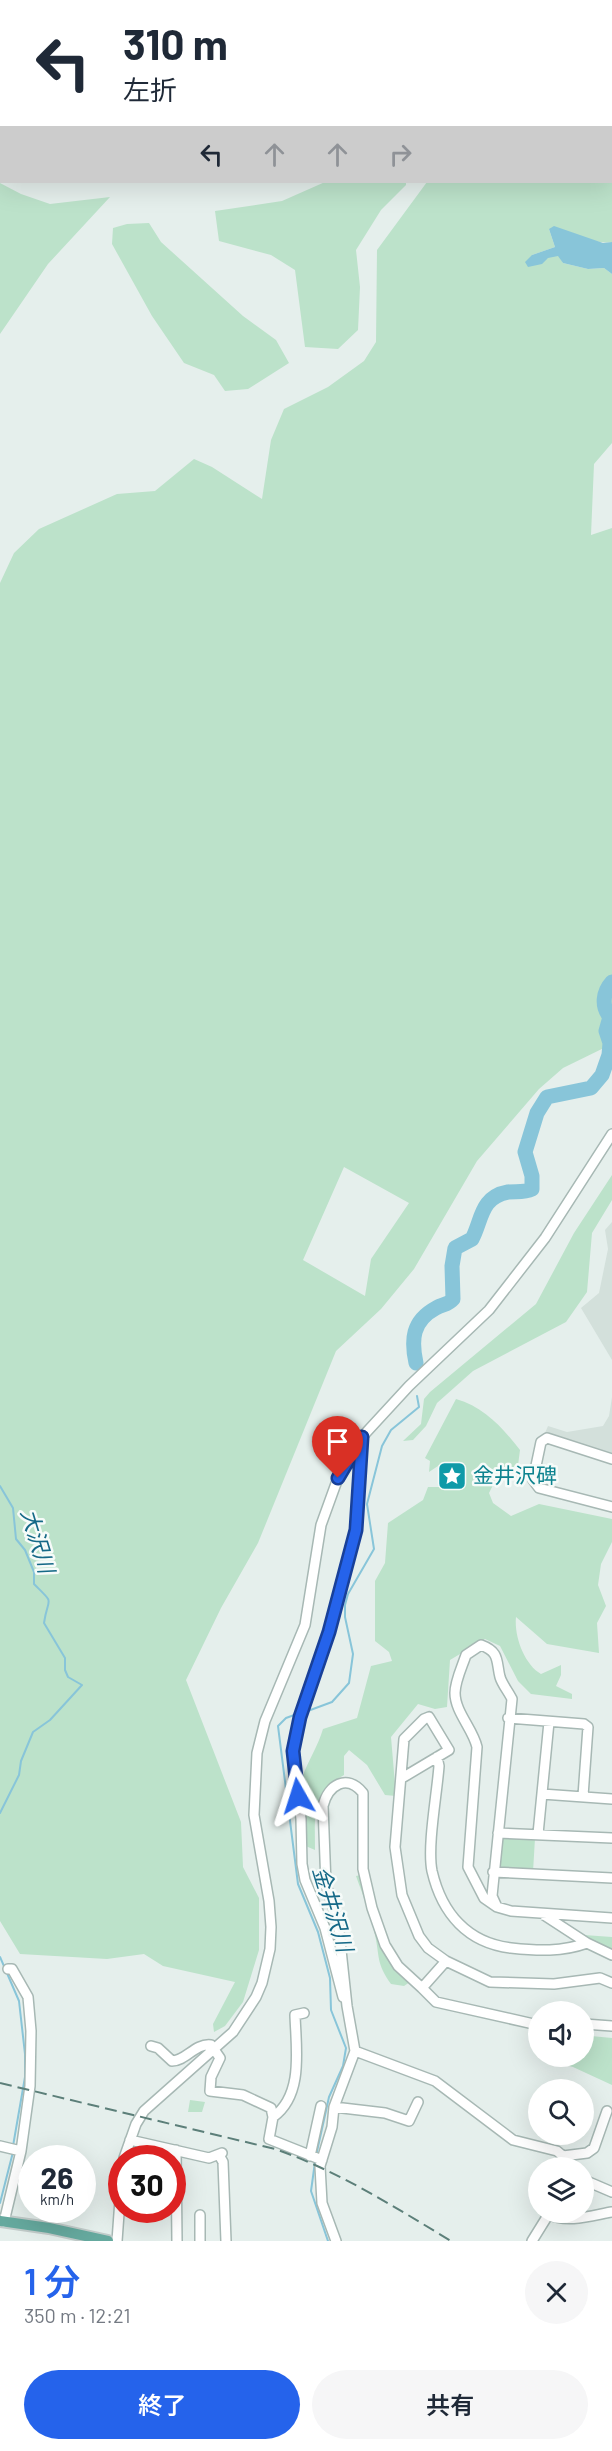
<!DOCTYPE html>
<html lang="ja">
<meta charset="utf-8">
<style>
body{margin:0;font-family:Barlow,"Noto Sans JP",sans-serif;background:#f6f6f7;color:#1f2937;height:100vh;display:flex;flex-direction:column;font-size:22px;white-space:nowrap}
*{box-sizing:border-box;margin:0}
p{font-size:20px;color:#747a83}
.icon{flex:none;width:33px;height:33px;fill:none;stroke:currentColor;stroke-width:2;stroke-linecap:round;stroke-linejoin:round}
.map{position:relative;height:2241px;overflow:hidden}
.details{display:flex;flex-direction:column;background:#fff;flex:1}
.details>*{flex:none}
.top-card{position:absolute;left:0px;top:0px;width:612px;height:183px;box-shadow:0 6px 24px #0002;background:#fff;color:#1f2937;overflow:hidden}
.buttons{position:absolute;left:528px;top:2001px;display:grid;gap:12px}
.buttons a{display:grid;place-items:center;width:66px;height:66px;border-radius:50%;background:#fff;box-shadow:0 6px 24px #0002;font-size:30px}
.speed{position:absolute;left:18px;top:2145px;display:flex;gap:12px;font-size:30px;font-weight:700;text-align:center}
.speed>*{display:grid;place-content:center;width:78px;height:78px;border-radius:50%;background:#fff;box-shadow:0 6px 24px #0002;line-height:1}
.speed small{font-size:15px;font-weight:400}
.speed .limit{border:9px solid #d22;background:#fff;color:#111}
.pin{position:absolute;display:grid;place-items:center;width:51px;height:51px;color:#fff;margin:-62px -26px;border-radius:50% 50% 50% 0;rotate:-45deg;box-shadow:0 0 6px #0007}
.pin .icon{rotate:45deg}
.me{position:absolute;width:66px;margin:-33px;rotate:354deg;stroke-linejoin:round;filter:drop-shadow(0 0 4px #0008)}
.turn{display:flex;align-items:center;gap:21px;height:126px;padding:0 24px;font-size:27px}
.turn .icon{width:78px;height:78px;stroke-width:2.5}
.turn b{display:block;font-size:42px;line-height:51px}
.lanes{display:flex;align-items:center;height:57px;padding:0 24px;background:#0003;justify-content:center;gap:30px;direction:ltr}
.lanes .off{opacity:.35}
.round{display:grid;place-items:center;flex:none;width:63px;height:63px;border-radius:32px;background:#f6f6f7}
.headline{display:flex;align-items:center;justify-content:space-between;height:102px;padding:0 24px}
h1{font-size:36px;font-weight:600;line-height:45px;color:#2563eb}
.cta{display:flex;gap:12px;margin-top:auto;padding:12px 24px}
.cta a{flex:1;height:69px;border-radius:36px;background:#2563eb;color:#fff;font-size:24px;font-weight:600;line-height:69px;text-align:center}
.cta a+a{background:#f6f6f7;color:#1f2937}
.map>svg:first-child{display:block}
.built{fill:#d3e0db}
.green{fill:#bce2ca;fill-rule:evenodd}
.water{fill:#88c5d9}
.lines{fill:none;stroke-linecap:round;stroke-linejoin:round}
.stream{stroke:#88c5d9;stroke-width:2}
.river{stroke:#88c5d9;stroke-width:15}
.minor-casing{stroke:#a7b8b4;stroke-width:12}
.major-casing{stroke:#c1cbc9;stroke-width:14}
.minor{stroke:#fff;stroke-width:9}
.major{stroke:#65a99e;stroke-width:10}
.rail{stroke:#5c7f79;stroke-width:2;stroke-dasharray:12 6;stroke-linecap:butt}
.route-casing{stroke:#184099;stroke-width:15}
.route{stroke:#2563eb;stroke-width:10}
.labels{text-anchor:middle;stroke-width:5;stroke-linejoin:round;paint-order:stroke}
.culture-label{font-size:21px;fill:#0d838f;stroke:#f6fbf9;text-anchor:start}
.water-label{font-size:22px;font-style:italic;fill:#156987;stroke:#f6fbf9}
</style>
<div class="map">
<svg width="612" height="2241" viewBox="0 0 612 2241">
<rect width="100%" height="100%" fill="#e5efec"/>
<!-- built -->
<path class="built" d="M612 1222V1360L581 1308 599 1293 608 1249 605 1230Z
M612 1397V1454L545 1433 548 1426 567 1432 603 1426 609 1416Z"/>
<!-- green -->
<path class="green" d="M0 0H37L2 2 1 104Z
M131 0H242L241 2Z
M261 0H404L407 1 262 2Z
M601 0H612V242C593 245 569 231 549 229L555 247 532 255 559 256 563 263 588 269 604 268 612 274V443L594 464 591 535 612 528V1044L563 1068 539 1089 477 1161 414 1269 381 1309 336 1351 258 1543 221 1608 186 1680 241 1822 243 1867 259 1898V1950L243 2002 225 2026 214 2032 213 2024 235 1982 163 1966 144 1954 107 1959 20 1954 0 1921V583L14 553 39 529 117 494 155 491 194 459 212 467 262 499 271 440 284 409 328 387 364 361 376 342 377 250 427 182H610V2ZM344 1167 409 1203 371 1259 365 1296 303 1260Z
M325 182H406V185L381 210 356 250 360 287 358 330 338 349 305 347 295 270 271 255 219 241 215 211 282 201Z
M0 183 21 194 50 204 110 197 48 264 0 334Z
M149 223 161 242 243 316 276 340 289 363 248 389 225 391 214 375 184 363 152 316 112 244 113 228 127 224Z
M612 1175V1200L592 1233 587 1292 566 1322 473 1371 437 1403 426 1426 413 1440 403 1441 421 1424 424 1399 430 1392 536 1304 574 1233Z
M456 1399C484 1407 502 1427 520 1450L517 1473 495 1481 489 1493 493 1503 511 1516 539 1504 612 1519V1542L601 1564 598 1585 606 1606 597 1623 599 1653 547 1644 516 1617C514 1636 524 1664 541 1674L561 1665V1675L556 1686 572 1694V1699L531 1694 518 1681 500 1646 485 1639 450 1660 447 1707 435 1709 418 1704 391 1737 396 1796 385 1795 367 1765 349 1750 344 1756V1775C311 1794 315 1815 315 1850L301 1844C299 1822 296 1799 302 1778 308 1761 318 1746 323 1729L357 1718 371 1666 392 1661 389 1652 375 1641V1581L385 1563 388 1523 423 1500 428 1487H442L451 1480 448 1469 441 1464 429 1472 430 1461 425 1458Z
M505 1836 535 1838 533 1872 501 1870 498 1867 501 1838Z
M361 1875C372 1916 378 1952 410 1982L404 1986 391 1984C376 1963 380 1957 375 1935 371 1915 363 1896 356 1876Z
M584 1935 612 1937V1951Z
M584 2029H589L591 2036 612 2038V2085L573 2067 550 2061 551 2057 584 2056Z
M190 2100 205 2102 202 2112H188Z"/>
<!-- water -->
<path class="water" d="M554 226 603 243 612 242V274L604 268 588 269 563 263 558 256 548 258 542 264 528 267 525 262 532 255 555 247 549 229Z"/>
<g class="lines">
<!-- stream -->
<path class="stream" d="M0 1486 13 1508 16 1539 25 1550 34 1572V1584C56 1606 48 1595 44 1623L65 1658V1670L68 1677 82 1685 50 1720 33 1732 21 1761 19 1775 0 1813
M305 1712 332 1702 349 1683 353 1654 345 1617V1605L348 1594 374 1549 367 1504 382 1446 391 1430 419 1407 417 1396
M297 1714 286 1718 278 1726 298 1884 318 1932 330 1978 331 2010 346 2048 343 2066 329 2097 316 2156
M0 1957 19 2001 25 2054V2077L13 2146
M315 2162 311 2191 328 2241
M0 2203 13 2152"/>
<!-- river -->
<path class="river" d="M416 1363C411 1340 412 1321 436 1308 443 1304 448 1305 453 1299L452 1266 455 1248 472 1239C482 1221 480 1197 508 1192 516 1191 524 1193 532 1189V1176L525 1152 537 1113 547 1097 591 1088 602 1075 609 1055 610 1043 606 1031 610 1017C601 1006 603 992 612 982"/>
<!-- minor casing -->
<g class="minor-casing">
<path id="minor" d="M612 1459 547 1438 541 1442 533 1480 539 1488 612 1507
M508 1718 584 1724 588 1727 583 1796
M437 1757 439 1766C437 1794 427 1846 432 1871 442 1914 468 1943 511 1948 538 1951 562 1952 587 1943
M402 1778 449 1750 429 1717 424 1719 404 1739 395 1847 402 1895 419 1936 428 1948 446 1961 490 1982 554 1984 600 1978 612 1983
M542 1794 612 1799
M498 1833 612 1838
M538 1834 549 1722
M493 1872 612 1878
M497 1907 484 1898 468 1867 477 1747C473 1729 455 1712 455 1693 455 1681 462 1667 466 1655L481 1645C500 1652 496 1661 500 1677 502 1684 508 1691 512 1699L492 1896 497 1907 511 1911 612 1918
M544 1915 587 1943 612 1955
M422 1988 436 2002 538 2025
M343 1997 325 1928 305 1880 302 1864 301 1819 293 1751 300 1717 329 1632 356 1530 362 1439
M584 2024 612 2026
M151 2046 158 2048 172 2061C186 2061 195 2043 211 2045L220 2058 211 2077 210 2091 243 2095 271 2108 273 2117 269 2139 322 2160
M355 2051 435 2081 513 2140 557 2151 563 2156V2168
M334 2107 385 2113 409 2121 418 2102
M273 2117C304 2095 296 2048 295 2015L304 2013
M130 2140 209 2158 222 2153
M0 2146 21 2151
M176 2150 177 2241
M219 2155 223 2162 226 2241
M310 2156 321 2106
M563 2156 587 2153 594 2148 607 2111
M124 2158 136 2124 144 2111 233 2032 256 1997 262 1983 270 1949 271 1927 269 1901 254 1815 257 1753 265 1721 305 1625 321 1525 338 1478 362 1437 409 1386 489 1310 545 1238 612 1134
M584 2180 612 2192
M549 2214C566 2224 594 2215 612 2212
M200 2215V2241
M4 2222 21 2151 30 2086 31 2031 28 1997 12 1969H8
M117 2241 122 2172
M336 2241 322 2203 320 2166 332 2127 334 2107 355 2051 347 2006 338 1922 326 1885 323 1806C328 1785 347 1773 363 1793V1869L372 1908 385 1945 398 1966 422 1988 446 1961
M532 2241 550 2212"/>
</g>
<!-- major casing -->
<g class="major-casing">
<path id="major" d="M0 2221 49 2228 108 2241"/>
</g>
<!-- minor -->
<use href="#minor" class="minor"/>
<!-- major -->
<use href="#major" class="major"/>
<!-- rail -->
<path class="rail" d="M0 2083 275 2149C338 2171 393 2206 451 2241"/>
</g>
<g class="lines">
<!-- route casing -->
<g class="route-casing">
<path id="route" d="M298 1796 293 1751 300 1717 329 1632 356 1530 362 1437 338 1478"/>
</g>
<!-- route -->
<use href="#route" class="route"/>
</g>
<!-- icons -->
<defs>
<g id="sight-square" transform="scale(1.5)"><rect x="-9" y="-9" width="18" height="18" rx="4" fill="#0f9aa8" stroke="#f6fbf9"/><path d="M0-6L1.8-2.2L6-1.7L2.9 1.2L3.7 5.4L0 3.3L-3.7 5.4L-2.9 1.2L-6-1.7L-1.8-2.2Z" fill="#fff"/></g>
</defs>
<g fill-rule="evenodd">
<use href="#sight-square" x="452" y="1476"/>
</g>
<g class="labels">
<!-- culture labels -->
<g class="culture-label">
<text x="473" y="1483">金井沢碑</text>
</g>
<!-- water labels -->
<g class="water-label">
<text transform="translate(38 1541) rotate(73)" y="8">大沢川</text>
<text transform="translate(333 1909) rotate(73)" y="8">金井沢川</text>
</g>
</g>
</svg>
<div class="buttons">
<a><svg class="icon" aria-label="sound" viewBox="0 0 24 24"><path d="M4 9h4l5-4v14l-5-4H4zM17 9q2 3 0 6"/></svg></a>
<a><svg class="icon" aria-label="search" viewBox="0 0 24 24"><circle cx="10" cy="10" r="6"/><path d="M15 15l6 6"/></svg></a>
<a><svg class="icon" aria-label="layers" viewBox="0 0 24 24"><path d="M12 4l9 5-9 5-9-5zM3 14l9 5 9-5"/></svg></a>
</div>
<div class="speed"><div>26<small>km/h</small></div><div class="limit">30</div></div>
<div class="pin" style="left:338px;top:1478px;background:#d93025"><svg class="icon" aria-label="arrive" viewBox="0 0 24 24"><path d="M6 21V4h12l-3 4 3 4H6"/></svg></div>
<svg class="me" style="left:298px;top:1796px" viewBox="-20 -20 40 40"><path d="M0-17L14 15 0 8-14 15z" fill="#2563eb" stroke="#fff" stroke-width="4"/></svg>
<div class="top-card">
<div class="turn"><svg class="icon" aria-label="left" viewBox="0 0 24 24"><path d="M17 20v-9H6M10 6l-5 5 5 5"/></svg><div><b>310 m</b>左折</div></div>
<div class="lanes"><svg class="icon" aria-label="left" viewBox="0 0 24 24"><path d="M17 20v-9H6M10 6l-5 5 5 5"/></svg><svg class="icon off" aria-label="ahead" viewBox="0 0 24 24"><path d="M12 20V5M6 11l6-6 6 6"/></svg><svg class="icon off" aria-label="ahead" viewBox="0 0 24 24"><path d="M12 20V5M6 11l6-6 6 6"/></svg><svg class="icon off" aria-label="right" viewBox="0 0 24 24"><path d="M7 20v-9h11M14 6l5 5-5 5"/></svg></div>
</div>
</div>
<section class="details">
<div class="headline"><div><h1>1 分</h1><p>350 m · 12:21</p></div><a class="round"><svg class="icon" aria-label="close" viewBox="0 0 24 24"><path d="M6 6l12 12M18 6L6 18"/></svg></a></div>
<div class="cta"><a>終了</a><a>共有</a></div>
</section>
